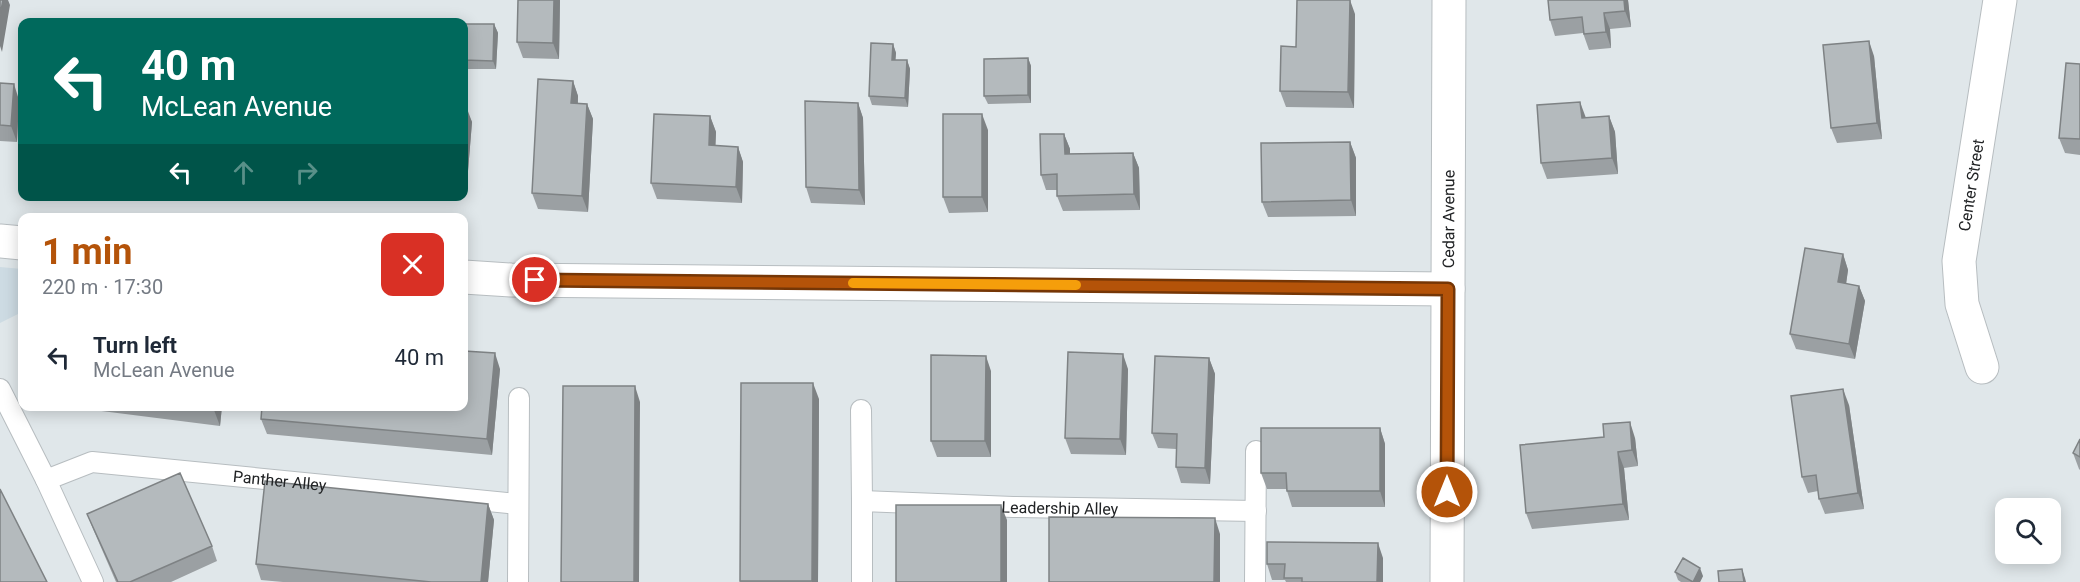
<!DOCTYPE html>
<meta charset="utf-8">
<style>
body{margin:0;font-family:Roboto,sans-serif;background:#f2f2f3;color:#1f2937;height:100vh;display:flex;flex-direction:column;font-size:22px;white-space:nowrap}
*{box-sizing:border-box;margin:0}
p{font-size:20px;color:#747a83}
.icon{flex:none;width:33px;height:33px;fill:none;stroke:currentColor;stroke-width:2;stroke-linecap:round;stroke-linejoin:round}
.map{position:relative;flex:1;overflow:hidden}
.sheet{position:absolute;left:18px;top:213px;width:450px;height:198px;display:flex;flex-direction:column;background:#fff;border-radius:12px;box-shadow:0 3px 15px #0003}
.sheet>*{flex:none}
.hud{position:absolute;left:18px;top:18px;width:450px;height:183px;border-radius:12px;box-shadow:0 3px 15px #0003;background:#00695c;color:#fff;overflow:hidden}
.buttons{position:absolute;left:1995px;top:498px;display:grid;gap:12px}
.buttons a{display:grid;place-items:center;width:66px;height:66px;border-radius:12px;background:#fff;box-shadow:0 3px 15px #0003;font-size:30px}
.pin{position:absolute;display:grid;place-items:center;width:51px;height:51px;color:#fff;margin:-26px;border:3px solid #fff;border-radius:50%;box-shadow:0 2px 6px #0007}
.me{position:absolute;width:66px;margin:-33px;rotate:0deg;stroke-linejoin:round;filter:drop-shadow(0 0 4px #0008)}
.turn{display:flex;align-items:center;gap:21px;height:126px;padding:0 24px;font-size:27px}
.turn .icon{width:78px;height:78px;stroke-width:2.5}
.turn b{display:block;font-size:42px;line-height:51px}
.lanes{display:flex;align-items:center;height:57px;padding:0 24px;background:#0003;justify-content:center;gap:30px;direction:ltr}
.lanes .off{opacity:.35}
.round{display:grid;place-items:center;flex:none;width:63px;height:63px;border-radius:12px;background:#f2f2f3}
.overview{display:flex;align-items:center;justify-content:space-between;height:102px;padding:0 24px}
h1{font-size:36px;font-weight:700;line-height:45px;color:#b45309}
ul{padding:0;list-style:none}
li{display:flex;align-items:center;gap:18px;height:84px;padding:0 24px}
li div{flex:1}
li b{display:block;font-size:22px}
li em{font-style:normal}
.map>svg:first-child{display:block}
.built{fill:#cddbe3}
.lines{fill:none;stroke-linecap:round;stroke-linejoin:round}
.service-casing{stroke:#b7bdc0;stroke-width:22}
.minor-casing{stroke:#b7bdc0;stroke-width:35}
.service{stroke:#fff;stroke-width:20}
.minor{stroke:#fff;stroke-width:33}
.wall{fill:#9ba0a3}
.shaded-wall{fill:#7e8284}
.building{fill:#b4babd;stroke:#7e8284;stroke-width:1.5}
.route-casing{stroke:#753606;stroke-width:15}
.route{stroke:#b45309;stroke-width:10}
.slow{stroke:#f59e0b;stroke-width:10}
.labels{text-anchor:middle;stroke-width:5;stroke-linejoin:round;paint-order:stroke}
.street-label{font-size:16px;fill:#212325;stroke:#fff}
</style>
<div class="map">
<svg width="2080" height="582" viewBox="0 0 2080 582">
<rect width="100%" height="100%" fill="#e0e7ea"/>
<!-- built -->
<path class="built" d="M0 267 22 269V312L0 323Z"/>
<g class="lines">
<!-- service casing -->
<g class="service-casing">
<g id="service">
<path d="M0 389 46 480 93 582"/>
<path d="M861 410 862 501"/>
<path id="s1" d="M46 480 92 462 518 504"/>
<path d="M518 582 519 398"/>
<path id="s2" d="M862 582V501L1013 507 1256 511"/>
<path d="M1255 582 1256 451"/>
</g>
</g>
<!-- minor casing -->
<g class="minor-casing">
<g id="minor">
<path d="M0 241 22 243"/>
<path d="M464 277 511 280 1448 289"/>
<path id="s3" d="M1982 367 1962 304 1959 261 2000 0"/>
<path id="s4" d="M1447 582 1449 0"/>
</g>
</g>
<!-- service -->
<use href="#service" class="service"/>
<!-- minor -->
<use href="#minor" class="minor"/>
</g>
<!-- wall -->
<path class="wall" d="M560 0 559 59 523 58 517 42Z
M1628 0 1631 27 1610 29 1611 48 1589 50 1583 33 1555 36 1550 20Z
M1355 14 1354 108 1286 107 1280 91 1296 47Z
M464 24H494L498 33 496 69H466L464 63Z
M893 44 896 53 895 60H907L910 69 908 107 872 105 869 96Z
M1874 56 1882 139 1837 143 1831 128Z
M1028 58 1031 66V103L988 104 984 96Z
M2080 64V155L2065 153 2059 138Z
M573 81 578 96V103L587 104 593 119 588 212 538 209 532 193Z
M0 83 19 100 17 142 0 141Z
M858 103 863 118 865 205 811 203 806 187Z
M464 106 472 122 467 183H464Z
M710 116 716 132 715 146 738 147 743 162 742 203 657 199 651 183Z
M1609 116 1615 132 1618 174 1547 179 1541 163 1586 118Z
M988 130V212L949 213 943 197Z
M1064 134 1070 149V154L1133 153 1139 168 1140 210 1063 211 1057 196V190H1046L1041 175Z
M1350 142 1356 158V216L1268 217 1262 202Z
M1843 254 1848 270 1846 284 1859 286 1865 301 1855 359 1796 349 1790 334Z
M1209 358 1215 374 1210 484 1181 483 1176 467V449L1158 448 1152 433Z
M500 369 492 455 267 434 261 419Z
M1128 369 1126 455 1071 454 1065 438Z
M991 371V457H937L931 441Z
M819 399 818 582H740V581Z
M1849 405 1864 509 1825 514 1819 499 1818 491 1808 493 1802 477Z
M62 406H222L220 426Z
M1380 428 1385 444V507H1292L1287 491 1286 489H1267L1261 473Z
M1635 438 1638 466 1624 468 1629 520 1532 529 1526 513Z
M2080 439V470L2079 469 2073 453Z
M488 504 494 520 488 582H283L261 580 256 564Z
M87 514 212 546 217 561 171 582H116L93 529Z
M1383 558V582H1286L1285 580H1272L1267 564Z
M1675 572 1703 576 1700 582H1681L1678 580Z"/>
<!-- shaded-wall -->
<path class="shaded-wall" d="M3 0H8L10 5 2 52 0 46V15Z
M554 0H560L559 59 553 43Z
M1350 0 1355 14 1354 108 1348 92Z
M1624 0H1628L1631 27 1625 11Z
M1604 13 1610 29 1611 48 1606 32Z
M494 24 498 33 496 69 493 61Z
M1869 41 1874 56 1882 139 1877 123Z
M893 44 896 53 895 68 892 60Z
M1028 58 1031 66V103L1028 95Z
M907 60 910 69 908 107 905 98Z
M573 81 578 96 577 119 571 103Z
M14 84 19 100 17 142 11 126Z
M1580 102 1586 118H1582Z
M858 103 863 118 865 205 859 190Z
M587 104 593 119 588 212 582 196Z
M466 106 472 122 467 183 464 174V138Z
M982 114 988 130V212L982 197Z
M710 116 716 132 715 161 709 145Z
M1609 116 1615 132 1618 174 1612 158Z
M1064 134 1070 149V169L1065 154Z
M1350 142 1356 158V216L1351 200Z
M738 147 743 162 742 203 736 187Z
M1133 153 1139 168 1140 210 1134 194Z
M1843 254 1848 270 1844 298 1838 282Z
M1859 286 1865 301 1855 359 1849 344Z
M495 353 500 369 492 455 487 439Z
M1123 354 1128 369 1126 455 1120 439Z
M986 356 991 371V457L985 441Z
M1209 358 1215 374 1210 484 1205 468Z
M813 383 819 399 818 582H812Z
M635 386 640 402 639 582H634Z
M1843 389 1849 405 1864 509 1858 493Z
M215 406H222L220 426 214 410Z
M1630 422 1635 438 1638 466 1632 450Z
M1380 428 1385 444V507L1380 491Z
M1618 452 1624 468 1629 520 1623 504Z
M488 504 494 520 488 582H481Z
M1001 505 1007 520V582H1001Z
M1215 518 1220 534V582H1214Z
M1378 543 1383 558V582H1377Z
M1700 568 1703 576 1700 582H1693Z
M1742 569 1745 578 1746 582H1744Z"/>
<!-- building -->
<path class="building" d="M0 0H3L0 15Z
M518 0H554L553 43 517 42Z
M1297 0H1350L1348 92 1280 91 1281 46 1296 47Z
M1548 0H1624L1625 11 1604 13 1606 32 1584 34 1582 17 1550 20Z
M464 24H494L493 61 464 60Z
M1869 41 1877 123 1831 128 1823 45Z
M871 43 893 44 892 60H907L905 98 869 96Z
M1028 58V95L984 96V59Z
M2066 63 2080 64V139L2059 138Z
M538 79 573 81 571 103 587 104 582 196 532 193Z
M0 83 14 84 11 126 0 125Z
M805 101 858 103 859 190 806 187Z
M1580 102 1582 118 1609 116 1612 158 1541 163 1537 105Z
M464 106H466L464 138Z
M654 114 710 116 709 145 738 147 736 187 651 183Z
M943 114H982V197H943Z
M1040 134H1064L1065 154 1133 153 1134 194 1057 196V174L1041 175Z
M1350 142 1351 200 1262 202 1261 143Z
M1805 248 1843 254 1838 282 1859 286 1849 344 1790 334Z
M464 351 495 353 487 439 261 419 262 406H464Z
M1068 352 1123 354 1120 439 1065 438Z
M931 355 986 356 985 441H931Z
M1155 356 1209 358 1205 468 1176 467 1177 434 1152 433Z
M741 383H813L812 581H740Z
M563 386H635L634 582H561Z
M1843 389 1858 493 1819 499 1816 475 1802 477 1791 396Z
M185 406H215L214 410Z
M1630 422 1632 450 1618 452 1623 504 1526 513 1520 445 1604 437 1603 424Z
M1261 428H1380V491H1287L1286 473H1261Z
M2080 439V457L2073 453Z
M180 473 212 546 130 582H118L87 514Z
M265 481 488 504 481 582H431L256 564Z
M0 489 47 582H0Z
M896 505H1001V582H896Z
M1049 517 1215 518 1214 582H1049Z
M1267 542 1378 543 1377 582H1302V578H1284L1285 564H1267Z
M1683 558 1700 568 1693 582 1675 572Z
M1742 569 1744 582H1719L1718 571Z"/>
<g class="lines">
<!-- route casing -->
<g class="route-casing">
<path id="route" d="M535 280 1448 289 1447 492"/>
</g>
<!-- route -->
<use href="#route" class="route"/>
<!-- slow -->
<path class="slow" d="M853 283 1076 285"/>
</g>
<g class="labels">
<!-- street labels -->
<g class="street-label">
<text dy="6" stroke="none"><textPath href="#s3" startOffset="186">Center Street</textPath></text>
<text dy="6" stroke="none"><textPath href="#s4" startOffset="363">Cedar Avenue</textPath></text>
<text dy="6" stroke="none"><textPath href="#s1" startOffset="238">Panther Alley</textPath></text>
<text dy="6" stroke="none"><textPath href="#s2" startOffset="279">Leadership Alley</textPath></text>
</g>
</g>
</svg>
<div class="buttons">
<a><svg class="icon" aria-label="search" viewBox="0 0 24 24"><circle cx="10" cy="10" r="6"/><path d="M15 15l6 6"/></svg></a>
</div>
<div class="pin" style="left:535px;top:280px;background:#d93025"><svg class="icon" aria-label="arrive" viewBox="0 0 24 24"><path d="M6 21V4h12l-3 4 3 4H6"/></svg></div>
<svg class="me" style="left:1447px;top:492px" viewBox="-20 -20 40 40"><circle r="17" fill="#b45309" stroke="#fff" stroke-width="3"/><path d="M0-11L8 9 0 5-8 9z" fill="#fff"/></svg>
<div class="hud">
<div class="turn"><svg class="icon" aria-label="left" viewBox="0 0 24 24"><path d="M17 20v-9H6M10 6l-5 5 5 5"/></svg><div><b>40 m</b>McLean Avenue</div></div>
<div class="lanes"><svg class="icon" aria-label="left" viewBox="0 0 24 24"><path d="M17 20v-9H6M10 6l-5 5 5 5"/></svg><svg class="icon off" aria-label="ahead" viewBox="0 0 24 24"><path d="M12 20V5M6 11l6-6 6 6"/></svg><svg class="icon off" aria-label="right" viewBox="0 0 24 24"><path d="M7 20v-9h11M14 6l5 5-5 5"/></svg></div>
</div>
<section class="sheet">
<div class="overview"><div><h1>1 min</h1><p>220 m · 17:30</p></div><a class="round" style="background:#d93025;color:#fff"><svg class="icon" aria-label="close" viewBox="0 0 24 24"><path d="M6 6l12 12M18 6L6 18"/></svg></a></div>
<ul>
<li><svg class="icon" aria-label="left" viewBox="0 0 24 24"><path d="M17 20v-9H6M10 6l-5 5 5 5"/></svg><div><b>Turn left</b><p>McLean Avenue</p></div><em>40 m</em></li>
</ul>
</section>
</div>
